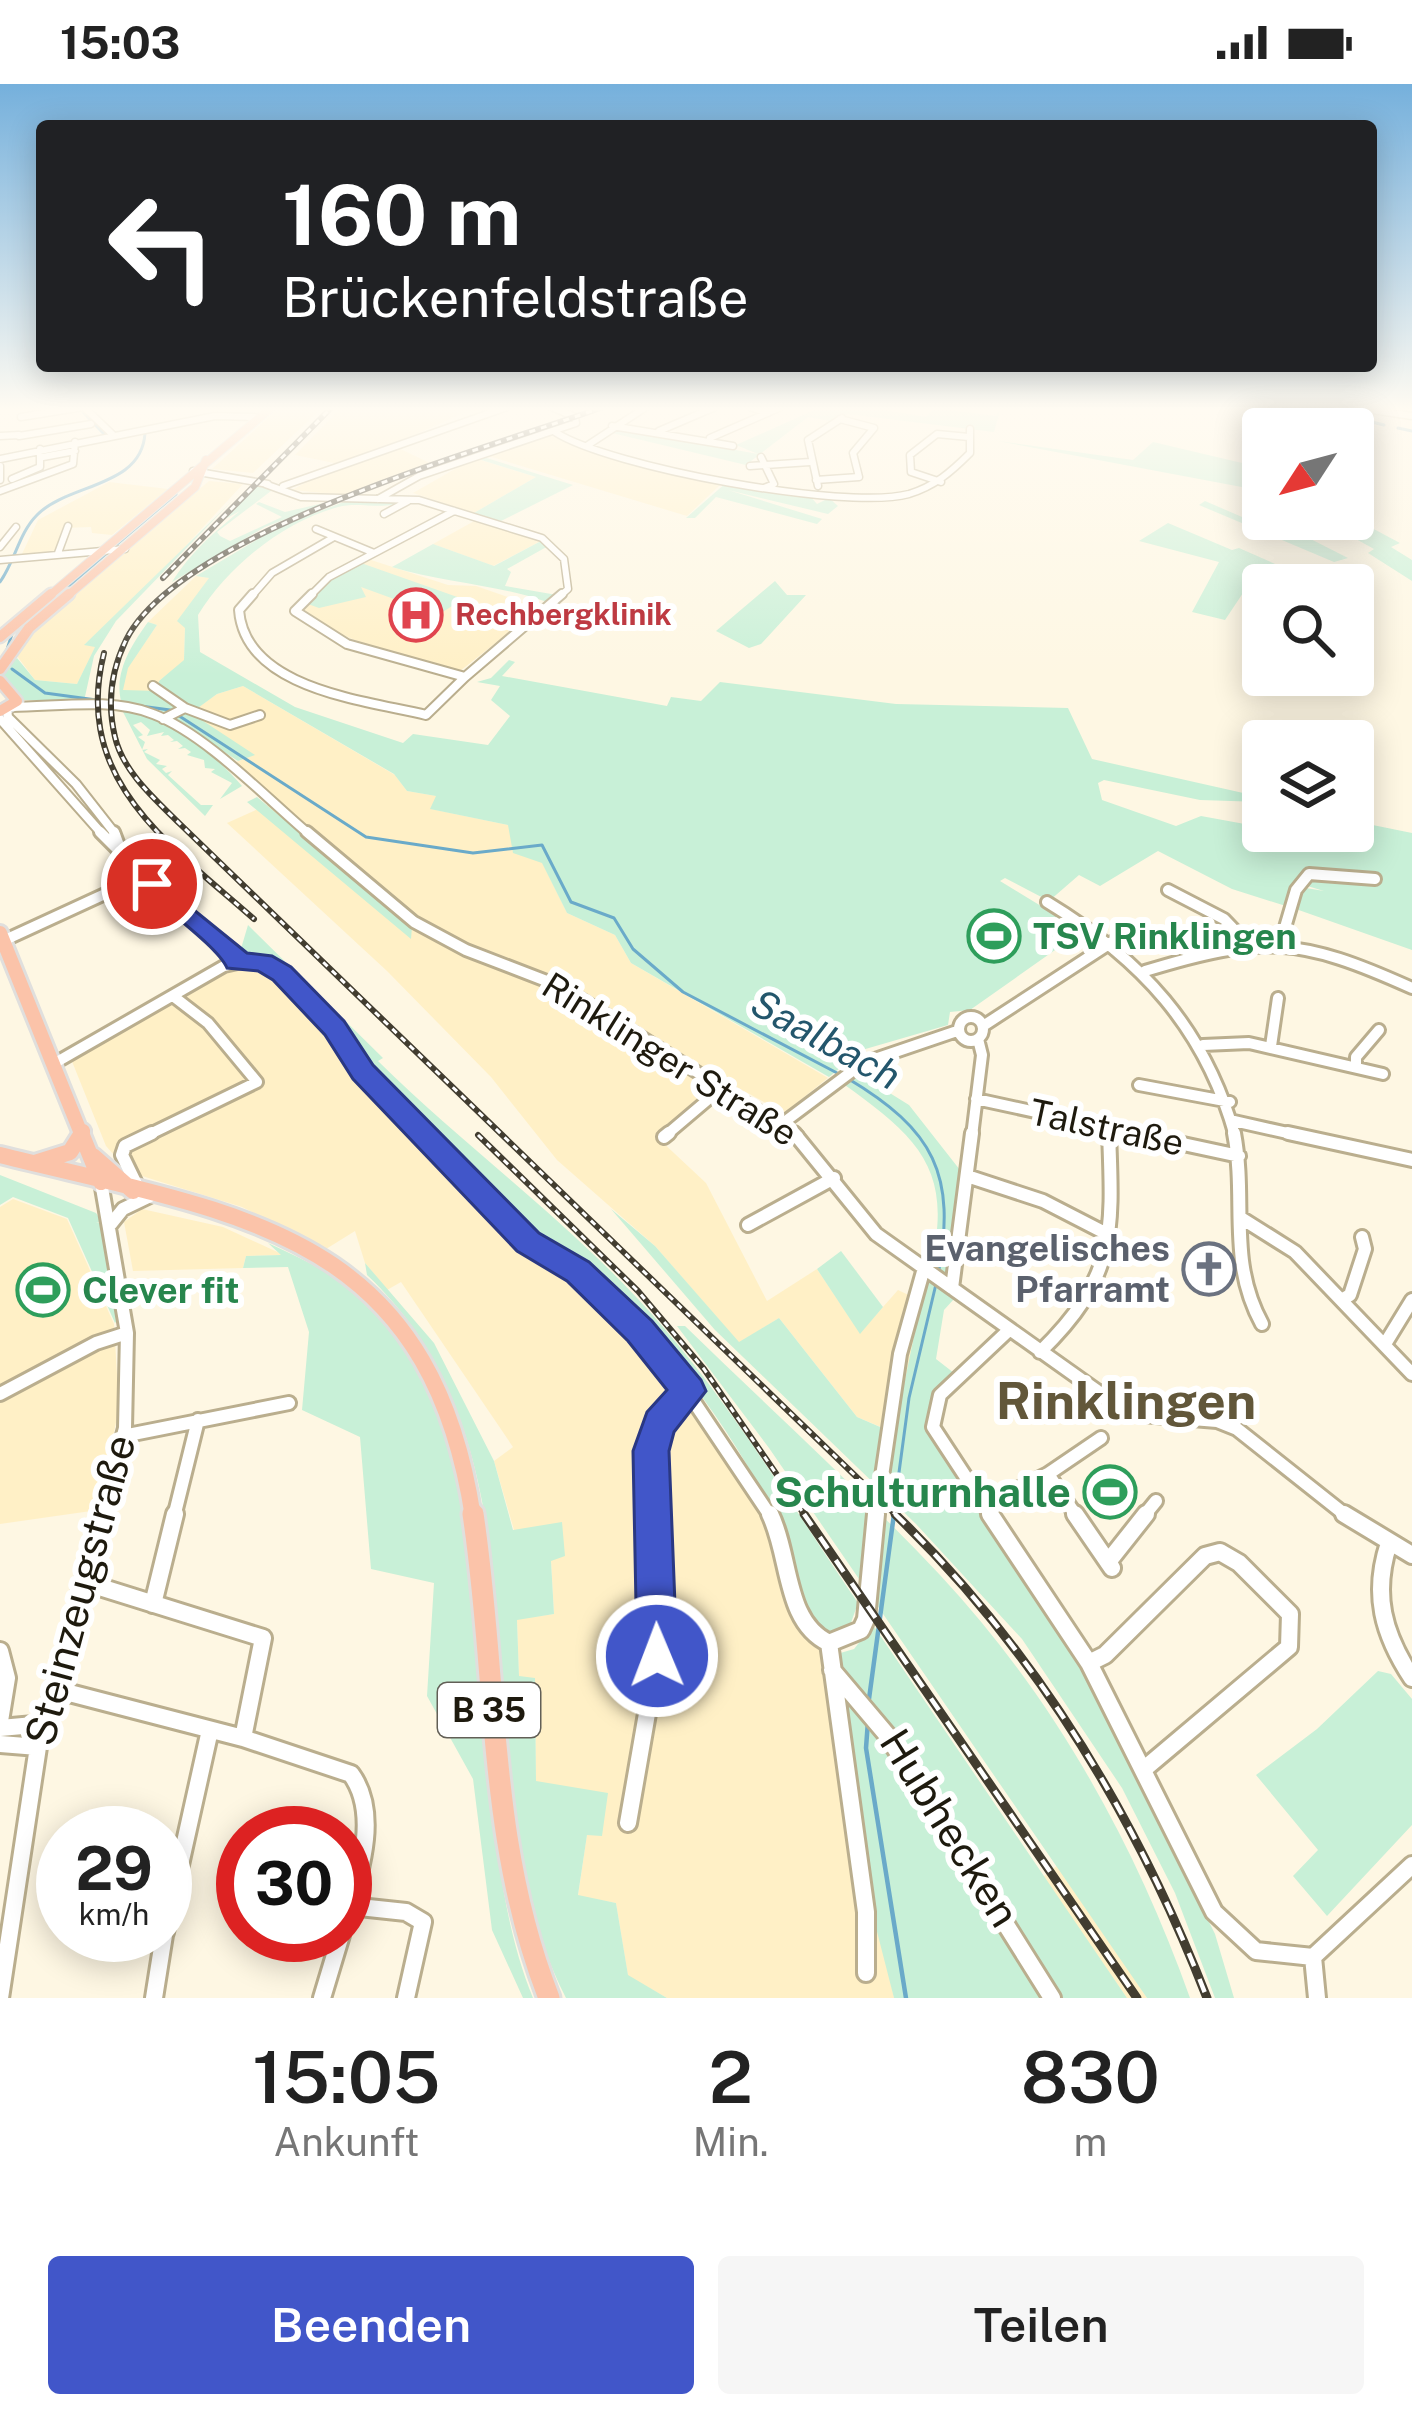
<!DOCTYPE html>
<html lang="de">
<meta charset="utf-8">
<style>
body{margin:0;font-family:"Public Sans",sans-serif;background:#f6f6f6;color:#222;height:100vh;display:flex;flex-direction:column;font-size:45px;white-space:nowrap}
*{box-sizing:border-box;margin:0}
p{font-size:39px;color:#767676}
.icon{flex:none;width:66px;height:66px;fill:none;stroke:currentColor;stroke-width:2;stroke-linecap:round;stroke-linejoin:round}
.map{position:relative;height:1914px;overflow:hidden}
.drawer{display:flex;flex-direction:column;background:#fff;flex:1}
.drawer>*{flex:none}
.hud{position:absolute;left:36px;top:36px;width:1341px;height:252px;border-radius:12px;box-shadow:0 6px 30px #0003;background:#202124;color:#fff;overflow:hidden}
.needle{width:78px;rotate:234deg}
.buttons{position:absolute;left:1242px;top:324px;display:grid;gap:24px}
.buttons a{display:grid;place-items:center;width:132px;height:132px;border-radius:12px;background:#fff;box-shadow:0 6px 30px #0003;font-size:60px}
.speed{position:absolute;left:36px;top:1722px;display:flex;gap:24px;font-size:60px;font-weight:700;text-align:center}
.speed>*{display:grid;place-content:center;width:156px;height:156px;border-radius:50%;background:#fff;box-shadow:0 6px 30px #0003;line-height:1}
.speed small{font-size:30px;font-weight:400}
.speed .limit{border:18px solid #d22;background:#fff;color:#111}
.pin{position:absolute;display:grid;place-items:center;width:102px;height:102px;color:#fff;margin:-51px;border:6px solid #fff;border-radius:50%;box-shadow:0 3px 12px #0007}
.me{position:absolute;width:132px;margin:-66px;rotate:359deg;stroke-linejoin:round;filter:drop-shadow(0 0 9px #0008)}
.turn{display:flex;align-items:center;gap:42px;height:252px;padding:0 48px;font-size:54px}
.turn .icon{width:156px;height:156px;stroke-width:2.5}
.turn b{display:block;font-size:84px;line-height:102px}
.eta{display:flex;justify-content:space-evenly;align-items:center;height:204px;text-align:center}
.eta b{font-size:72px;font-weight:600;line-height:84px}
.primary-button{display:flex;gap:24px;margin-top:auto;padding:24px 48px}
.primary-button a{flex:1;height:138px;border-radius:12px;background:#4156c9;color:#fff;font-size:48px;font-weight:600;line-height:138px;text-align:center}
.primary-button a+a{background:#f6f6f6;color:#222}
.status{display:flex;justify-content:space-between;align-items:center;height:84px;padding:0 60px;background:#fff;direction:ltr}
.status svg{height:33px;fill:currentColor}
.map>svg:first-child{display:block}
.built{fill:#fff0c6}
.green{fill:#c8f0d7}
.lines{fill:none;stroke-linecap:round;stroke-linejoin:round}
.stream-far1{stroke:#6aaac9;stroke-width:3}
.stream{stroke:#6aaac9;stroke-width:4.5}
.minor-far4-casing{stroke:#baae8e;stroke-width:9}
.minor-far3-casing{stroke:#baae8e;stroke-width:12}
.minor-far2-casing{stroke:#baae8e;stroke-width:16}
.minor-far1-casing{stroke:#baae8e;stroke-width:18}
.minor-casing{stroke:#baae8e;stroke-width:22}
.major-far4-casing{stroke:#e0dfdd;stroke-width:10}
.major-far3-casing{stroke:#e0dfdd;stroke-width:15}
.major-far2-casing{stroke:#e0dfdd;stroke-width:20}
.major-far1-casing{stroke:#e0dfdd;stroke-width:22}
.major-casing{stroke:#e0dfdd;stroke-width:27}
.minor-far4{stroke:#fff;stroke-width:6}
.minor-far3{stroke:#fff;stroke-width:8}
.minor-far2{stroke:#fff;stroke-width:10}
.minor-far1{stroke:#fff;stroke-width:12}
.minor{stroke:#fff;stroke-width:16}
.major-far4{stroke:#fbc3a9;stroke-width:8}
.major-far3{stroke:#fbc3a9;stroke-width:10}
.major-far2{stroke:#fbc3a9;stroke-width:14}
.major-far1{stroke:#fbc3a9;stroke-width:16}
.major{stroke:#fbc3a9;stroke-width:21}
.rail-far1-casing{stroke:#423d30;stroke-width:6}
.rail-casing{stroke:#423d30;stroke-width:9}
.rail-far1{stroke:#fff;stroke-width:3;stroke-dasharray:6;stroke-linecap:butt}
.rail{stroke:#fff;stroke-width:4.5;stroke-dasharray:14;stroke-linecap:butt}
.route{fill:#4156c9;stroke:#2a3883;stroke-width:3}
.labels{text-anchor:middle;stroke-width:12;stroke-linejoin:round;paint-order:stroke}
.far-health-label{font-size:30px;font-weight:bold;fill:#be3a42;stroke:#fff;text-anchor:start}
.shield{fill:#fff;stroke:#625f56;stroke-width:3}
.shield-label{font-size:33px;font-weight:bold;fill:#1e1a0e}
.leisure-label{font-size:36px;font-weight:bold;fill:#27864d;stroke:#fff;text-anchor:start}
.street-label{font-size:36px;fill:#1e1a0e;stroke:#fff}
.worship-label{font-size:36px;font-weight:bold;fill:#5b616d;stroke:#fff;text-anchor:end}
.water-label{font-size:39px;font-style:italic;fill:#23566c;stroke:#fff}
.near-leisure-label{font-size:42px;font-weight:bold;fill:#27864d;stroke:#fff;text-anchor:end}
.near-street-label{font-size:42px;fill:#1e1a0e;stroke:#fff}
.near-quarter-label{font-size:51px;font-weight:bold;fill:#62573a;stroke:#fff}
</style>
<div class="status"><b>15:03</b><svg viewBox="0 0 49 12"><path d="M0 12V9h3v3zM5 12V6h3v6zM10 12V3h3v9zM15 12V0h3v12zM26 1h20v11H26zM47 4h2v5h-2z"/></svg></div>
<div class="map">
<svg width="1412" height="1914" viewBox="0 0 1412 1914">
<rect width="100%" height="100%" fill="#fef7e3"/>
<!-- built -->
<path class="built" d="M323 323 253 389 212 385 278 325Z
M342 323H506L479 332 468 327 392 361 432 380 344 411 292 406 339 380 295 371Z
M544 350 706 393 720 401 687 432 485 371Z
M474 374 536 393 474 429 413 409Z
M209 397 243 400 143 508 85 560 96 562 77 600 35 596 17 572 31 548Z
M109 398 168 405 112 451 92 449 91 443 64 444 55 468 21 472 38 436Z
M476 436 541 457 493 482 433 460Z
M368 475 448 501 476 502 540 524 460 587 375 565 302 533 300 523 331 495Z
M196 492 210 494 185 543 184 577 159 597 157 608 122 607 127 584 157 541 148 538Z
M243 602 395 691 407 707 437 712 431 725 508 741 542 778 567 829 615 851 631 879 828 994 784 1029 724 996 659 1055 706 1099 767 1217 817 1185 860 1249 898 1206 921 1217 895 1349 857 1333 779 1234 739 1259 655 1162 557 1076 491 993 387 887 227 739 278 716 234 679 253 671 190 629 217 610Z
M240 868 275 878 351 960 621 1220 668 1270 714 1333 762 1410 822 1552 894 1914H667L628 1892 616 1819 578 1812 587 1750 536 1697 535 1595 519 1593 517 1535 554 1530 551 1476 514 1446 494 1377 513 1363 401 1198 387 1206 365 1179 355 1147 326 1165 242 1123 129 1088 106 1062 67 965Z
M13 1115 67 1135 114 1240 119 1324 98 1426 0 1440V1123Z
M142 1125 223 1143 284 1171 246 1172 243 1184 133 1187 124 1138Z
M1058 1781 1147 1914H1127L1043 1793Z"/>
<!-- green -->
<path class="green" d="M821 323H869L926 333 934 324 996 332 1001 323 994 348 848 330 831 337 808 333 746 381 608 348 612 344 758 370 736 361Z
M998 357 1133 376 1153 358 1259 383 1263 407Z
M480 372 573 401 501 437 474 429 536 393 475 374Z
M727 398 810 412 817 420 829 414 838 422 828 430 728 406 822 435 817 440 716 413 695 434H686Z
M259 400 271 407 217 448 220 452 230 457 282 433 256 420 259 418 285 428 337 416 265 443 172 498C191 468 213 449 240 427L225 435Z
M233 416 116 537 94 572 84 617 21 616 0 589 17 574 35 596 77 600 95 563 84 561Z
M349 416 403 417C385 427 359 417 338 423 283 438 228 482 198 531L200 568 295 623 403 659 413 650 488 661 510 632 491 616 500 602 477 598 491 594 509 576 515 578 502 592 667 622 671 613 701 617 720 598 896 620 1068 624 1092 675 1261 713 1262 718 1200 716 1104 696 1098 699 1102 716 1176 742 1201 732 1310 752 1312 747H1353V737L1412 749V866L1293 824 1300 803 1324 807 1304 801 1303 788 1289 823 1232 805 1158 767 1100 802 1079 791 1049 817 1005 794 1000 797 1082 847 970 926 950 928 948 941 862 966 829 993 631 879 615 851 567 829 542 779 513 769 508 741 430 725 436 712 407 707 394 690 243 602 217 610 191 629 255 671 238 677 155 623 121 617C114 588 132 560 148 538L157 541 128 584 123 606 157 607 159 597 184 576 185 544 177 537 209 494 196 492 280 442Z
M1205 417 1263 442 1279 439 1348 474 1334 478 1199 421Z
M1353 434 1400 459 1391 463 1412 476V497L1368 469 1374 465 1320 435Z
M1168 439 1232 466 1239 464 1298 490 1273 501 1253 494 1225 536 1192 528 1219 478 1139 457Z
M541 457 550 461 507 485 511 488 505 502 557 511 547 518C495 500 445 499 392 483L433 460 494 482Z
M361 479 463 515 438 531 361 503 366 513 319 524 308 520 321 502Z
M775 497 787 511H806L761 560 749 564 716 547Z
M122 626C167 628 216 672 242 702L220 715 232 699 211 688 215 685 205 684 204 676 187 671 191 668 185 664 178 665 183 662 177 657 170 658 174 656 168 651 161 652 164 648 147 652 150 646 141 638 133 641 143 651 138 653 145 658 142 666 148 665 144 668 160 676 156 680 167 682 162 685 166 689 172 687 168 691 201 721H213L205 732 147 675Z
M257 713 412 843 411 855 247 718Z
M248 841 383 974 378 977C466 1064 566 1135 649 1227 729 1316 791 1421 858 1519L847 1550 822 1552 811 1544C801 1510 795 1469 778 1437 721 1326 641 1217 532 1155L275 879 240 868Z
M856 988 909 1021 960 1086 947 1195 930 1184C955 1086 918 1053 842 999Z
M0 1091 96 1129 102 1138H96L106 1140 120 1233 115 1239 68 1134 13 1113 0 1121Z
M611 1125 655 1162 739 1258 779 1234 857 1333 894 1349 926 1194 954 1215 944 1226 936 1275 954 1289 933 1306 926 1345 1081 1582 1215 1850 1234 1914H1215L1175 1809 1122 1704 1022 1555 916 1440 715 1246Z
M268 1159C308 1178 345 1194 376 1227 528 1383 450 1712 533 1914H523L492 1846 473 1695 427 1612 434 1499 371 1485 360 1353 302 1326 309 1248 288 1183 243 1184 246 1172 281 1171Z
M841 1167 883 1223 860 1250 817 1185Z
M365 1179 434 1259 494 1377 513 1446 562 1438 565 1472 551 1477 554 1530 517 1536 519 1592 535 1594 536 1697 608 1709 602 1752 587 1751 578 1811 616 1819 628 1891 667 1914H566C451 1689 565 1378 367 1191Z
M677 1242H685C770 1325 859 1405 940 1491 1053 1612 1135 1759 1190 1914H1147L769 1364Z
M873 1541 1127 1914H894L872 1828 837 1570 854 1565Z
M1378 1587 1391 1590 1412 1615V1741L1327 1832 1293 1792 1318 1766 1256 1691 1317 1645Z"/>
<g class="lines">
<!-- stream-far1 -->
<path class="stream-far1" d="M1312 323 1384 341
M82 327 104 350
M1398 344 1412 347
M117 460 176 410
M0 498C15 477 19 449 37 431 68 399 142 404 145 349
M51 517 108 468
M4 575 12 550
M12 585 45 609 170 626 366 753 473 769 542 761 571 818 614 834 633 865 683 908 839 990
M847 994C934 1046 957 1090 938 1191
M893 1433 909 1314 936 1200"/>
<!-- stream -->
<path class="stream" d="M869 1615 894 1430
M868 1637 866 1664 906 1914"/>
<!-- minor-far4 casing -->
<g class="minor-far4-casing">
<path id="minor-far4" d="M84 323 113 351
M750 323 768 329
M1353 323 1412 332
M21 333 83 323
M612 342 733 362
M659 347 715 323
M555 348C609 383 846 427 909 410 935 402 951 388 970 369V345
M0 352 19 351
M19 352 91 340
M710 354 781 323
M588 361 646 323
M43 373 75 367
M761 373 774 400 764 404
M0 375 215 332 254 333
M0 382V396
M750 382 810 378
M193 387 268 400
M12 395 40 383V365
M816 396 859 393 853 369 874 344 840 335
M941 398 911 388 910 371 937 350 969 353
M265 400 301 413 419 416 542 454 564 475 568 505 559 513
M283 402 507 323
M818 402 808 356 842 334
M0 407 73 380 75 358
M378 415 419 392 576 339 575 333 552 323
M384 430 408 417
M316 445 374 469
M0 463 16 443
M58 469 68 442
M0 476 125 465
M251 513 272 489 334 453
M309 513 329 493 454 427"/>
</g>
<!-- minor-far3 casing -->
<g class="minor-far3-casing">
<path id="minor-far3" d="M253 510 239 526C245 605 364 616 426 631L465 593 347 560 295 527 312 510
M465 593 562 510
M153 602 185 624 163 635
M12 623C56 623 111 613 153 630 206 650 266 714 310 751
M185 624 230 641 260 631
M7 625 8 633 76 700 116 751
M0 635 103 751"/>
</g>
<!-- minor-far2 casing -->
<g class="minor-far2-casing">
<path id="minor-far2" d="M100 748 167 815 234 867 236 877
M114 748 123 772
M307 748 414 838 466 866 562 903 798 1052
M1168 806 1224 835 1245 857
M1047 818C1141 875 1205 944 1235 1052
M5 856 144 792
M1281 857 1296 806 1309 790 1375 795
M1145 887C1263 851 1299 853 1412 904
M959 945a12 12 0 1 1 24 0a12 12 0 1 1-24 0Z
M983 942 1112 858
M1203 961 1249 959 1383 990
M1271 962 1278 914
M55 979 224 882 251 876 282 890 425 1052
M1356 982V973L1379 946
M1139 1001 1230 1018
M976 1015 1146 1052
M1234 1037 1301 1052
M783 1039 863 979 957 947
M1109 1042V1052
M146 1052 257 998 208 939 173 912
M665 1052 724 1002
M972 1052 982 971 978 955"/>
</g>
<!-- minor-far1 casing -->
<g class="minor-far1-casing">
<path id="minor-far1" d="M422 1049 528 1158 578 1187 664 1273 771 1433
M794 1049 876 1150 1097 1307 1143 1331 1217 1337 1237 1345 1348 1433
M1132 1049 1239 1072
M1234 1049C1247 1118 1227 1176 1262 1240
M1288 1049 1412 1076
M664 1053 669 1049
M967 1092 1043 1117 1111 1152
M138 1104 122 1071 125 1062 152 1049
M1241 1134 1295 1168 1412 1290
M111 1140 123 1125 150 1112
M748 1141 834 1094
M952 1204 972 1049
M1341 1216 1350 1211 1365 1165 1362 1153
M1385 1260 1412 1216
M1040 1268C1116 1194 1113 1149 1109 1049
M0 1310 96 1259 127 1249
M123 1352 289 1319
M1048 1390 1101 1354
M985 1421 1048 1390 1077 1433
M101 1433 125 1344 127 1249 101 1098
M174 1433 198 1336
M653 1433C651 1373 646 1353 689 1307
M876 1433 900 1270 924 1184
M992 1433 933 1343 940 1311 1009 1246
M1143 1433 1156 1417"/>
</g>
<!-- minor casing -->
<g class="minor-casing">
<path id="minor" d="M770 1430C791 1473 784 1538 829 1559L861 1546 866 1535 876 1430
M990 1430 1089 1579 1214 1828 1256 1867 1313 1873
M1075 1430 1112 1484
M1344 1430 1412 1471
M1389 1459C1372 1510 1383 1550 1412 1594
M1108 1478 1146 1430
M103 1504 263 1554 243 1654
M153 1520 175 1430
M829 1559 866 1828V1889
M0 1567 7 1594 0 1637
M1089 1579 1105 1571 1205 1472 1220 1468 1239 1479 1290 1530 1289 1563 1143 1686
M832 1586 887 1651 1052 1914
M54 1605 243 1654 351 1690C381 1731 358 1793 345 1837
M0 1644 45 1640
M0 1660 38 1663
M628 1739 657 1572 653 1430
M350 1822 406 1828 423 1838 406 1914
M165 1848 210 1646
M0 1914 38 1663 102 1430
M154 1914 164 1851
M322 1914 341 1851
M1317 1914 1313 1873 1412 1781"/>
</g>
<!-- major-far4 casing -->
<g class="major-far4-casing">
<path id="major-far4" d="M48 513 272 323
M66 513 195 403 206 376"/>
</g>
<!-- major-far3 casing -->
<g class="major-far3-casing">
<path id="major-far3" d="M0 553 51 510
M0 585 29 544 69 510
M0 597 17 617 0 627"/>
</g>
<!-- major-far2 casing -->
<g class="major-far2-casing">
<path id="major-far2" d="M0 849 82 1052
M80 1052 83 1047"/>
</g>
<!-- major-far1 casing -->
<g class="major-far1-casing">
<path id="major-far1" d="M81 1049 101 1098
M0 1071C240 1131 429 1146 473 1433
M93 1072 133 1107
M35 1079 70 1068 82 1049"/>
</g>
<!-- major casing -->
<g class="major-casing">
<path id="major" d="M473 1430C498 1594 487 1757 549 1914"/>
</g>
<!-- minor-far4 -->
<use href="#minor-far4" class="minor-far4"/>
<!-- minor-far3 -->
<use href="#minor-far3" class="minor-far3"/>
<!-- minor-far2 -->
<use href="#minor-far2" class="minor-far2"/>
<!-- minor-far1 -->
<use href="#minor-far1" class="minor-far1"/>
<!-- minor -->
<use href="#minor" class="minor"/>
<!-- major-far4 -->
<use href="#major-far4" class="major-far4"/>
<!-- major-far3 -->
<use href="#major-far3" class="major-far3"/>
<!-- major-far2 -->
<use href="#major-far2" class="major-far2"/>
<!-- major-far1 -->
<use href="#major-far1" class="major-far1"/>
<!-- major -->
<use href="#major" class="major"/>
<!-- rail-far1 casing -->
<g class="rail-far1-casing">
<path id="rail-far1" d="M603 323C488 365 181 447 126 556 111 587 107 620 115 653 123 688 156 716 180 740L898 1433
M163 494 332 323
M104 569C72 696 169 760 254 835
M478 1051 638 1207 704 1285 806 1433"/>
</g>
<!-- rail casing -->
<g class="rail-casing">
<path id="rail" d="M804 1430 1137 1914
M895 1430C1036 1566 1136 1732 1207 1914"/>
</g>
<!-- rail-far1 -->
<use href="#rail-far1" class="rail-far1"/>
<!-- rail -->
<use href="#rail" class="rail"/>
</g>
<!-- sky -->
<linearGradient id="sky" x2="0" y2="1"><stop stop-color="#75b0dc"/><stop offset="0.55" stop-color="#fffbf2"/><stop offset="1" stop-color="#fffbf2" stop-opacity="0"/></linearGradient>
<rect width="1412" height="591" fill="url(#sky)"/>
<!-- route -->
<path class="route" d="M152 792 247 869 272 872 291 883 344 937 373 981 539 1149 589 1178 652 1237 701 1296 706 1307 674 1348 669 1367 677 1572 671 1586 657 1592 643 1586 637 1572 633 1367 647 1328 667 1306 628 1257 567 1197 517 1167 353 995 325 951 273 896 258 887 227 884C218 863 164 825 144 805V794Z"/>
<!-- icons -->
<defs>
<g id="hospital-ring" transform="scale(2.7)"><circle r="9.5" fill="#fff" stroke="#e0444e" stroke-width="1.5"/><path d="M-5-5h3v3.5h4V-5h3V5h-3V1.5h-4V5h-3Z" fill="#e0444e"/></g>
<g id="stadium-ring" transform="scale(2.7)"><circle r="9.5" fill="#fff" stroke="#2e9e5b" stroke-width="1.5"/><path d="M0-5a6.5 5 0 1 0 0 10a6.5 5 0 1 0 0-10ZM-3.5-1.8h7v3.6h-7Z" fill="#2e9e5b"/></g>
<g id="church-ring" transform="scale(2.7)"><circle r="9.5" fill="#fff" stroke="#6b7280" stroke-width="1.5"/><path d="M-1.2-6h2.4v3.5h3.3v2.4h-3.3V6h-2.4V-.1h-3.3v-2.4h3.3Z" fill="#6b7280"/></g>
</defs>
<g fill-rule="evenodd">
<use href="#hospital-ring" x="416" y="531"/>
<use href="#stadium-ring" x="994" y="852"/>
<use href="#church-ring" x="1209" y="1185"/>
<use href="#stadium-ring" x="43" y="1206"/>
<use href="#stadium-ring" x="1110" y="1408"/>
</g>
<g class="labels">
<!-- far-health labels -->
<g class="far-health-label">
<text x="455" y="541">Rechbergklinik</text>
</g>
<!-- shield labels -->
<rect class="shield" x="438" y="1599" width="102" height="54" rx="9"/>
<g class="shield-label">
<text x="489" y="1638">B 35</text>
</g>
<!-- leisure labels -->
<g class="leisure-label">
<text x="1033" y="865">TSV Rinklingen</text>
<text x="82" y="1219">Clever fit</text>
</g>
<!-- street labels -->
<g class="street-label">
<text transform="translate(670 975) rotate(32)" y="13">Rinklinger Straße</text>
<text transform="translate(1107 1043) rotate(12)" y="13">Talstraße</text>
</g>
<!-- worship labels -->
<g class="worship-label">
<text x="1170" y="1177">Evangelisches<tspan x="1170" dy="41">Pfarramt</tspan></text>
</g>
<!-- water labels -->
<g class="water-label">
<text transform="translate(826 955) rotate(29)" y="14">Saalbach</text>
</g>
<!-- near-leisure labels -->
<g class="near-leisure-label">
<text x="1071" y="1423">Schulturnhalle</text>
</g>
<!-- near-street labels -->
<g class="near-street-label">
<text transform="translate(80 1506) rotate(-75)" y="15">Steinzeugstraße</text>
<text transform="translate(950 1744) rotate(58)" y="15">Hubhecken</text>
</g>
<!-- near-quarter labels -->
<g class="near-quarter-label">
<text x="1126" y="1335">Rinklingen</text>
</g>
</g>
</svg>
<div class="buttons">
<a><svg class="needle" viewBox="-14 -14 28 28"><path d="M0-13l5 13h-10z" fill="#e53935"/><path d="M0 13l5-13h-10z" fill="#767676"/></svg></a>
<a><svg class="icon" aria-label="search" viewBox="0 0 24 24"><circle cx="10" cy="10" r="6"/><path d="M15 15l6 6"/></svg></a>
<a><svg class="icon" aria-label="layers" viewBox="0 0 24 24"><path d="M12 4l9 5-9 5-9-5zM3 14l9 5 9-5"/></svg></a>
</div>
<div class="speed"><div>29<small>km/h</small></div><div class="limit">30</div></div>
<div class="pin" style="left:152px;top:800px;background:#d93025"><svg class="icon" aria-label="arrive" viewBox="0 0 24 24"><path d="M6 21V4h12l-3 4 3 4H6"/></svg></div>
<svg class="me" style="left:657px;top:1572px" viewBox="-20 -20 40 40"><circle r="17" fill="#4156c9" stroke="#fff" stroke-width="3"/><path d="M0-11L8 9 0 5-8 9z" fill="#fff"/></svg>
<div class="hud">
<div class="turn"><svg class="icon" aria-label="left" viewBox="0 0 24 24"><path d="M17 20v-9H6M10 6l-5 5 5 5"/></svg><div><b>160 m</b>Brückenfeldstraße</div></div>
</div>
</div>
<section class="drawer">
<div class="eta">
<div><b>15:05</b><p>Ankunft</p></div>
<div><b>2</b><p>Min.</p></div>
<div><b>830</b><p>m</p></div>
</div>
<div class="primary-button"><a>Beenden</a><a>Teilen</a></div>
</section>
